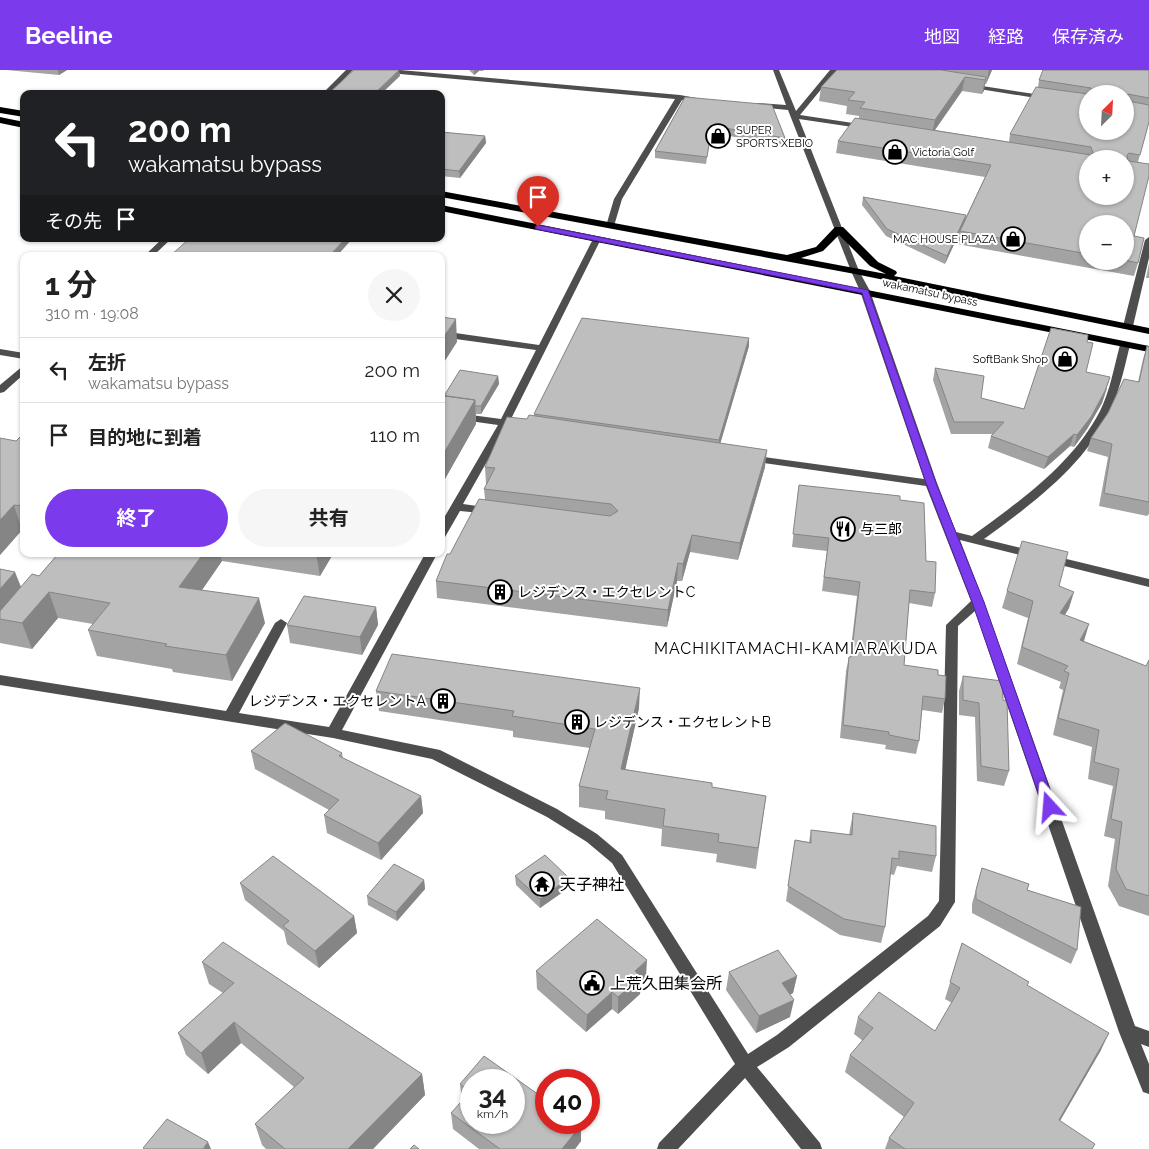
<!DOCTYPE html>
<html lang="ja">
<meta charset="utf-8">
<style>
body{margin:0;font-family:Raleway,"Noto Sans JP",sans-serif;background:#f6f6f6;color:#222;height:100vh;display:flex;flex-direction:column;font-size:19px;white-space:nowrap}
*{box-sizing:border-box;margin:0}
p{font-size:16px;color:#767676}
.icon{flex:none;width:28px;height:28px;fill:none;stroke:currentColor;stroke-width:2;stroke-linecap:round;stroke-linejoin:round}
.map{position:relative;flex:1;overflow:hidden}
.drawer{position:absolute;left:20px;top:182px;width:425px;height:305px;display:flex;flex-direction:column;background:#fff;border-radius:10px;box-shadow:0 1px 4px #0004}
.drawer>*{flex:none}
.banner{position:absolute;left:20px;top:20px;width:425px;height:152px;border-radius:10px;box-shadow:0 1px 4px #0004;background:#202124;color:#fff;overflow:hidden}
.needle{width:32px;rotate:24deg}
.buttons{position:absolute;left:1079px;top:15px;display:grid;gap:10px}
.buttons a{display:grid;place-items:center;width:55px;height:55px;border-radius:50%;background:#fff;box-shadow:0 1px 4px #0004;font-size:25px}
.speed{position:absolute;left:460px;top:999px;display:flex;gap:10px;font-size:25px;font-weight:700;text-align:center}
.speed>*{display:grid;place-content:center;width:65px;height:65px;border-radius:50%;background:#fff;box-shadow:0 1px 4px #0004;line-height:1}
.speed small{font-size:12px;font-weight:400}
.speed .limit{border:8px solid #d22;background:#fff;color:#111}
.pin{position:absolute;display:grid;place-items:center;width:42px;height:42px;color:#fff;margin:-51px -21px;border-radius:50% 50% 50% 0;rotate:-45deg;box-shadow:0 0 5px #0007}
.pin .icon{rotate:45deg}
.me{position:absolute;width:55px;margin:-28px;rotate:341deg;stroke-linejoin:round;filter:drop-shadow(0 0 4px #0008)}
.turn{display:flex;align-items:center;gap:18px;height:105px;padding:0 25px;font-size:22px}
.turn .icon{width:65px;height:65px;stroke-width:2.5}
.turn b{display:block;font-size:35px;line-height:42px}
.then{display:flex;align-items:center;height:48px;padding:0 25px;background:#0003;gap:10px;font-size:19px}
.round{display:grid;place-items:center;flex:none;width:52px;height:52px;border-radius:26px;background:#f6f6f6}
.headline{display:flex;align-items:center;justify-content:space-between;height:85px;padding:0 25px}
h1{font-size:30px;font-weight:700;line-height:38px}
.button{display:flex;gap:10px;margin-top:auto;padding:10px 25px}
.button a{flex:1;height:58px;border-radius:30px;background:#7c3aed;color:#fff;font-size:20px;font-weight:700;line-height:58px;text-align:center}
.button a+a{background:#f6f6f6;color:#222}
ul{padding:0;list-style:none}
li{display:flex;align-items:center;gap:15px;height:65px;padding:0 25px;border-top:1px solid #e0e0e0}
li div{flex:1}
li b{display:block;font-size:19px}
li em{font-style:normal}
header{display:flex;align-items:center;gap:30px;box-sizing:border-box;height:70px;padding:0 25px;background:#7c3aed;color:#fff}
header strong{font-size:24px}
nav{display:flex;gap:28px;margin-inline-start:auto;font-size:18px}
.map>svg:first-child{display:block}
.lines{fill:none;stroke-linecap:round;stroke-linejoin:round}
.minor{fill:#4e4e4e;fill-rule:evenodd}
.highway{fill:#000;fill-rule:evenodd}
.wall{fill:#a3a3a3;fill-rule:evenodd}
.shaded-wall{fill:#858585}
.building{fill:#bebebe;stroke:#858585;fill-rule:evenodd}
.route{fill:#7c3aed;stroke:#51269a}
.labels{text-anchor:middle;stroke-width:4;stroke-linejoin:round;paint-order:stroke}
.far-poi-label{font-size:11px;fill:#000;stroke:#fff;text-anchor:start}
.far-street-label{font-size:11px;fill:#000;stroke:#fff}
.poi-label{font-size:14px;fill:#000;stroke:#fff;text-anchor:start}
.quarter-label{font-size:16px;letter-spacing:1px;fill:#000;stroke:#fff}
.near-poi-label{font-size:16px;fill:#000;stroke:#fff;text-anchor:start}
</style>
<header>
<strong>Beeline</strong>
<nav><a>地図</a><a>経路</a><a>保存済み</a></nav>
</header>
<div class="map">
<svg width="1149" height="1079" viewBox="0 0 1149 1079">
<rect width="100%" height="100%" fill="#fff"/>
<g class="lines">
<!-- minor -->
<path class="minor" d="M346 0H353L329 24H322Z
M375 0H400L680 25 702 29 699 31 682 30 622 129 614 156 610 158 606 156 614 129 675 29 378 2Z
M773 0H779L796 41 830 0H837L800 45 866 55 870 57 866 59 799 49 859 201 870 221 937 413 956 462 972 466C1020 431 1072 395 1100 341 1110 321 1114 297 1120 275L1125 272 1130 275C1125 295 1121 315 1113 334 1089 393 1033 433 984 469L1149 509V517L960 470 984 532 1135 956 1149 961V977L1141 974 1149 994V1024L1143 1022 1119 962 975 541 958 556 955 832 940 856 789 977 757 997 820 1073 822 1079H801L745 1008 678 1079H657L659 1073 735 994 612 793 587 772 547 747 432 689 333 668 0 615V605L226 641 275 553 281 549 287 553 239 643 329 657 425 484H437L342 660 440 680 557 739 597 764 622 785 748 984 777 965 928 846 939 831 946 555 971 531 926 416 750 391 745 388 750 385 924 409 860 221 851 201 788 40 757 37 754 35 757 33 786 35Z
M969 14 1048 26 1051 28 1048 30 967 17 966 16Z
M597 166 601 169 510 351 524 353 525 355 520 358 507 356 463 434 491 438 497 441 491 444 460 441 445 467 441 468V453L498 355 441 347V341L501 349 536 280 441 267V261L539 275 593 169Z
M1149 167V188L1133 256 1131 258H1125L1123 256 1145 170Z
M162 169H171L153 186H144Z
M0 279 24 283V289L0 285Z
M24 295V304L4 322 0 323V315Z"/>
<!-- highway -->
<path class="highway" d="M0 37 24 41V47L0 43Z
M0 47 24 52V58L0 53Z
M441 121 787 185 816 177 835 157H843L878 192 896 201 897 203 894 206 1149 258V264L855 204 441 127ZM839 165 870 196 886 204 801 188 823 181Z
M441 135 1149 276V282L441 141Z"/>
</g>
<!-- wall -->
<path class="wall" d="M6 0H67L59 5Z
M469 0H484L483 1H479L474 5Z
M837 0H992L986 14H985L982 24 962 21 935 60 1009 72 1010 64 1038 17 1039 10 1149 0V52L1138 92 1134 166 1138 193 1134 206 957 174 959 164 945 194 886 166 862 135 863 127 965 149 985 107 836 83 838 71 859 49V46L846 44 847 36 819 31 821 17ZM1088 24H1125L1088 61ZM1088 154H1125V191H1088Z
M685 27 785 68 784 75 711 63 706 94 655 88V81Z
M441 62 485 66 486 73 460 108 441 106Z
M1149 193V208H1146Z
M749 268V276L720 373 765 397 738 490 690 482 682 511H677L667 557 437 528 436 511 450 484 485 429 484 419 487 414H486L485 397 527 349 534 346V344Z
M1087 272 1086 302 1107 319 1102 333 1087 359 1074 377 1070 376 1044 399 988 378 991 366 993 364H951L933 310 935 298 981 328 1024 339Z
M1147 276 1149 277V444L1147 446 1099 436 1108 387 1087 381 1091 368 1138 312 1143 289Z
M498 306 499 314 481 344H476V354L441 416V325L444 326Z
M24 365V460H22L0 485 16 371Z
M799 415 900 430 926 491 935 523 932 537 909 533 904 595 938 605 945 629 942 643 922 640 919 671 916 684 885 679 886 675 840 668 846 601 849 587H850L857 526 822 521 827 481 792 477Z
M58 484H333L320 506 222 491 202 520 265 553 232 611 173 602 172 599 97 586 88 560 93 554 58 548 32 579 0 573V499L21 517 39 506Z
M1059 516 1069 538 1065 545 1083 571 1146 596 1149 590V846L1119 836 1108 816 1115 769 1104 766 1113 716 1088 709 1092 677 1053 665 1063 620 1059 618 1061 612 1017 594 1028 548 1002 538 1007 521Z
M376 537 378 555 362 585 290 573 287 555Z
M963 606 1003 630 1009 701 1004 716 977 711 975 647 959 645V621Z
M376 621 639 638 625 699 712 718 766 726 756 799 716 792 717 784 661 776 662 759 605 749V741L579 737V716L590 678 513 667V661L379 641Z
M251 681 342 683 343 688 421 726 423 743 381 790 327 763 324 745 329 740 255 699Z
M853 743 936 786 932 802 897 796 894 805 890 804 885 857 881 873 840 865 786 831 795 770 809 772 811 760 849 765 850 759Z
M982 798 1027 820 1077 880 1071 894 972 843V834Z
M515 806 570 817 540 838 516 815Z
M424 810 425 819 397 851 368 835 367 826Z
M240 813 354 846 357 863 319 898 287 874 284 861 245 830Z
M962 873 1027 915 1101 980 1060 1051 1093 1079H885L889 1068 904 1047 845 1002 850 985 863 971 854 964 858 947 935 961 952 933 945 929Z
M202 892 422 1004 425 1025 373 1079H266L262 1075 255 1054 294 1017 241 973 208 1004 186 985 178 963 223 923 209 914Z
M536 901 646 907 641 912 640 924 618 944 612 939 586 962 537 919Z
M729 902 797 906 793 923 790 925V947L756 963 726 920Z
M460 1014 581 1071 575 1079H479L453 1059 451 1043 462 1031Z"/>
<!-- shaded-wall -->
<path class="shaded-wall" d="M58 0H67L59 5Z
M399 0 400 6 381 24H374Z
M474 0H479V1L474 5Z
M989 0H992L986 14Z
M965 7 962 21 932 64 935 50Z
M986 7 984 21 982 24 985 10Z
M485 66 486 73 460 108 459 101Z
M966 145 965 152 960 161 945 194 947 186Z
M345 169H352L337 186H329Z
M456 249 457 272 441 297V271Z
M749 268V276L719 378V370Z
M498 306 499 314 481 344V336Z
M1110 307 1102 333 1087 359 1074 377 1077 365Z
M475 330 476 354 441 416V388Z
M1074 364 1070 376 1044 399 1048 387Z
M767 380 765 397 738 490 740 473Z
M14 435 22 460 0 485V450Z
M692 465 690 482 682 511 683 494Z
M203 484H220L222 491 186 543 179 517Z
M316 484H333L320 506Z
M678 493 677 511 667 557 668 540Z
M15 502 25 527 0 549V519Z
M49 522 58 548 32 579 22 553Z
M1074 522 1069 538 1055 560 1060 543Z
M259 528 265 553 232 611 226 585Z
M376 537 378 555 362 585 360 567Z
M1089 554 1084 571 1074 587 1080 570Z
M640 618 639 638 621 719V699Z
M421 726 423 743 381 790 378 773Z
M569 808 570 817 540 838V829Z
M424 810 425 819 397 851 396 842Z
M354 846 357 863 319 898 315 881Z
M647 890 646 907 641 912 640 924 618 944V927L635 901Z
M797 906 793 923 779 930 782 913Z
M612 922V939L586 962 587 945Z
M794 930 790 947 756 963 759 946Z
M234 952 241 973 208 1004 201 983Z
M1109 963 1101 980 1051 1066 1059 1050Z
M422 1004 425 1025 373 1079H348Z
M581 1055V1071L575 1079H562Z
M208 1072 211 1079H203Z"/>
<!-- building -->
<path class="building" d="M354 0H399L374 24H328Z
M837 0H941L986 7 985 10 965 7 935 50 860 38 865 32 848 30 855 22 821 17Z
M1043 0H1149V28L1128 24 1126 26 1128 31 1149 35V52L1140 85 1129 83 1127 85 1128 91 1149 94V106L1134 166 1144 168 1138 193 1125 190V154H1088V184L960 161 991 95 838 71 855 48 1091 85 1093 83 1091 77 1010 64 1036 17 1088 24V61H1125V24H1092L1091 18 1039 10ZM1088 89H1125V126H1088Z
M685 27 772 35 785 68 712 56 707 87 655 81Z
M441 62 485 66 459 101 441 99Z
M863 127 966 145 947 186 887 159Z
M189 169H345L329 186H170Z
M441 247 456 249 441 271Z
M582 248 749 268 719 370 534 344Z
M1051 258 1088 265 1087 272 1093 273 1086 302 1110 307 1105 321 1091 347 1077 365 1074 364 1048 387 991 366 1004 352H954L935 298 984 306 981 328 1024 339Z
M1147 276 1149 277V432L1104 423 1112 374 1091 368 1108 343 1124 309 1139 312Z
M460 300 498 306 481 336H475V330L444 326Z
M441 325 475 330 441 388Z
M529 345 767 380 740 473 692 465 683 494 678 493 668 540 436 511 447 484H450L479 429 610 446 618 441 611 434 484 419 495 398 485 397 507 347 527 349Z
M22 365H24V436L14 435 0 450V368L16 371Z
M799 415 900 426V430L924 433 926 491 936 492 935 523 910 520 904 595 938 600V605L946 606 945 629 923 626 919 671 889 665V662L843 655 849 587H851L860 512 824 507 829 468 793 464Z
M1022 471 1068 482 1059 516 1074 522 1060 543 1089 554 1080 570 1146 596 1149 590V826L1126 819 1116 799 1122 752 1111 749 1119 699 1094 692 1099 660 1058 648 1069 603 1064 601 1068 596 1022 577 1033 531 1007 521Z
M58 484H203L179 517 259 528 226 585 165 576 167 574 88 560 110 533 49 522 22 553 0 549V541L32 504 39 506Z
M0 499 15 502 0 519Z
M304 526 376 537 360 567 287 555Z
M392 584 640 618 621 699 712 713V717L766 726 758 778 718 772 719 764 663 756 665 739 606 729 608 721 579 716 595 659 512 646 514 641 376 621Z
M963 606 1002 611 1003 630 1007 631 1009 701 981 696 979 633 963 630Z
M285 653 342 683 339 686 421 726 378 773 324 745 339 730 251 681Z
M853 743 936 756V786L899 781V789L892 788 885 857 844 849 788 816 795 770 811 773V760L852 765Z
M545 785 569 808 540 829 515 806Z
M273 786 354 846 315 881 283 856 289 851 240 813Z
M394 794 424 810 396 842 367 826Z
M982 798 1029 814 1027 820 1081 837 1077 880 976 829V820Z
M597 849 647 890 635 901 641 907 618 927 612 922 587 945 536 901Z
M223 872 422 1004 348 1079H285L255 1054 304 1008 234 952 201 983 178 963 234 913 202 892Z
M962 873 1029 912 1027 915 1109 963 1059 1050 1095 1074 1092 1079H905L889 1068 914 1033 850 985 873 958 858 947 879 922 935 961 960 918 950 912Z
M778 880 797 906 782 913 794 930 759 946 729 902Z
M484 986 546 1030V1052H578L581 1055 562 1079H500L451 1043 470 1022 460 1014ZM471 1010H514V1052H471Z
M167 1049 208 1072 203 1079H145L143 1078Z
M414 1075 419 1079H410Z"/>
<!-- route -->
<path class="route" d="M538 155 868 220 936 413 984 532 1056 737 1054 741 1050 743 1045 741 1043 737 972 532 926 413 862 223 536 159 535 157Z"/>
<!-- icons -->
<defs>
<g id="shop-ring" transform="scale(1.25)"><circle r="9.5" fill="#fff" stroke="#000" stroke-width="1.5"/><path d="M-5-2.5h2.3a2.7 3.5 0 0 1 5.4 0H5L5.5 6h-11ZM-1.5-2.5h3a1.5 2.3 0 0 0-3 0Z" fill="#000"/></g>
<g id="restaurant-ring" transform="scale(1.25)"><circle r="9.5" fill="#fff" stroke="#000" stroke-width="1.5"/><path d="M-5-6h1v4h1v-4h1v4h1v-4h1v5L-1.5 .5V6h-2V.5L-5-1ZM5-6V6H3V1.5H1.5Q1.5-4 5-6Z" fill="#000"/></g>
<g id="building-ring" transform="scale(1.25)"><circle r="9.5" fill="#fff" stroke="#000" stroke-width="1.5"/><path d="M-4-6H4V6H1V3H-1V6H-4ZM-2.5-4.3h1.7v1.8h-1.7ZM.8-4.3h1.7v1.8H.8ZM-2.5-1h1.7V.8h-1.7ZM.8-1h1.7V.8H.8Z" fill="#000"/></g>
<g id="temple-ring" transform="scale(1.25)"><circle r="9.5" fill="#fff" stroke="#000" stroke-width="1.5"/><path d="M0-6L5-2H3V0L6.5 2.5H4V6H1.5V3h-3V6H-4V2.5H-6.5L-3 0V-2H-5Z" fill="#000"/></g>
<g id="civic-ring" transform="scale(1.25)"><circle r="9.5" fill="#fff" stroke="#000" stroke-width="1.5"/><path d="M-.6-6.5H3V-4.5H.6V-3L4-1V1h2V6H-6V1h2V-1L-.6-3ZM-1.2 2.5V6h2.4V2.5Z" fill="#000"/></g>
</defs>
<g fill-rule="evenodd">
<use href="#shop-ring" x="718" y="66"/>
<use href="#shop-ring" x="895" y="82"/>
<use href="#shop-ring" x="1013" y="169"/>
<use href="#shop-ring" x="1065" y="289"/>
<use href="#restaurant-ring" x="843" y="459"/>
<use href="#building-ring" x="500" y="522"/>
<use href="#building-ring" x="443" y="631"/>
<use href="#building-ring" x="577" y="652"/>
<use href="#temple-ring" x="542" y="814"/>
<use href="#civic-ring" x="592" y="913"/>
</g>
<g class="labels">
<!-- far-poi labels -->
<g class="far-poi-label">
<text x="736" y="64">SUPER<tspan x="736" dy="13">SPORTS XEBIO</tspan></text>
<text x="912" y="86">Victoria Golf</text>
<text x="996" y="173" text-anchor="end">MAC HOUSE PLAZA</text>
<text x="1048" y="293" text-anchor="end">SoftBank Shop</text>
</g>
<!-- far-street labels -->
<g class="far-street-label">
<text transform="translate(930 222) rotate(12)" y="4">wakamatsu bypass</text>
</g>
<!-- poi labels -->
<g class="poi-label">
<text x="860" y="464">与三郎</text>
<text x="518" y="527">レジデンス・エクセレントC</text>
<text x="426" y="636" text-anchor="end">レジデンス・エクセレントA</text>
<text x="594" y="657">レジデンス・エクセレントB</text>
</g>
<!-- quarter labels -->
<g class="quarter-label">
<text x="796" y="584">MACHIKITAMACHI-KAMIARAKUDA</text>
</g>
<!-- near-poi labels -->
<g class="near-poi-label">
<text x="560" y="820">天子神社</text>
<text x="610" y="919">上荒久田集会所</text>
</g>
</g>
</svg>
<div class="buttons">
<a><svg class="needle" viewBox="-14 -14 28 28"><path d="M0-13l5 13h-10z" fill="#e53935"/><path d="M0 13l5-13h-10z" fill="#767676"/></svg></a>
<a>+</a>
<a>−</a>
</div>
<div class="speed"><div>34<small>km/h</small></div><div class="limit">40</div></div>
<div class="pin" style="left:538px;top:157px;background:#d93025"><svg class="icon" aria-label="arrive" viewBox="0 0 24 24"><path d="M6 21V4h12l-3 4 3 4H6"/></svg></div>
<svg class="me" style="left:1050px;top:737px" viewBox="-20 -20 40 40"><path d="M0-17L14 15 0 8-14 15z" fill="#7c3aed" stroke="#fff" stroke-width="4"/></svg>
<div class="banner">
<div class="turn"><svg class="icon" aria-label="left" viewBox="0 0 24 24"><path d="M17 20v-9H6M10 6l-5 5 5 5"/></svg><div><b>200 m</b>wakamatsu bypass</div></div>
<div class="then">その先<svg class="icon" aria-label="arrive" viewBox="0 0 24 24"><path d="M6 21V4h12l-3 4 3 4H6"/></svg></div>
</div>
<section class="drawer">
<div class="headline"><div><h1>1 分</h1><p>310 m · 19:08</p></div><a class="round"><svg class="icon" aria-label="close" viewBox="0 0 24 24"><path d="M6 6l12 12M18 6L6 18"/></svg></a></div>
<ul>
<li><svg class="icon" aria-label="left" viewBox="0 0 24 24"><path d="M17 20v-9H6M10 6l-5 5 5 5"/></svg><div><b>左折</b><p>wakamatsu bypass</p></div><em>200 m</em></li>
<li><svg class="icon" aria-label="arrive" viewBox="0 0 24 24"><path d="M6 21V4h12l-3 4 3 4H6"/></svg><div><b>目的地に到着</b></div><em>110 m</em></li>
</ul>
<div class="button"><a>終了</a><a>共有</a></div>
</section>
</div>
